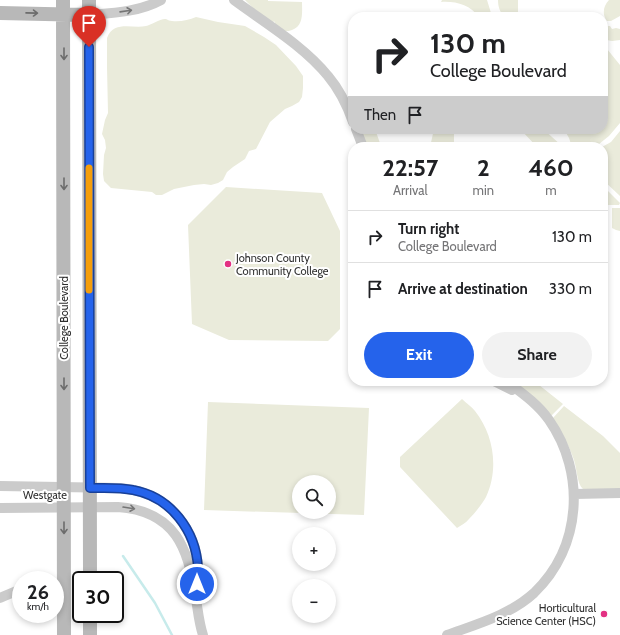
<!DOCTYPE html>
<meta charset="utf-8">
<style>
body{margin:0;font-family:Cabin,sans-serif;background:#f2f2f2;color:#202124;height:100vh;display:flex;flex-direction:column;font-size:15px;white-space:nowrap}
*{box-sizing:border-box;margin:0}
p{font-size:13px;color:#757577}
.icon{flex:none;width:22px;height:22px;fill:none;stroke:currentColor;stroke-width:2;stroke-linecap:round;stroke-linejoin:round}
.map{position:relative;flex:1;overflow:hidden}
.sheet{position:absolute;left:348px;top:142px;width:260px;height:244px;display:flex;flex-direction:column;background:#fff;border-radius:16px;box-shadow:0 2px 6px #0003}
.sheet>*{flex:none}
.guide{position:absolute;left:348px;top:12px;width:260px;height:122px;border-radius:16px;box-shadow:0 2px 6px #0003;background:#fff;color:#202124;overflow:hidden}
.buttons{position:absolute;left:292px;top:475px;display:grid;gap:8px}
.buttons a{display:grid;place-items:center;width:44px;height:44px;border-radius:50%;background:#fff;box-shadow:0 2px 6px #0003;font-size:20px}
.speed{position:absolute;left:12px;top:571px;display:flex;gap:8px;font-size:20px;font-weight:700;text-align:center}
.speed>*{display:grid;place-content:center;width:52px;height:52px;border-radius:50%;background:#fff;box-shadow:0 2px 6px #0003;line-height:1}
.speed small{font-size:10px;font-weight:400}
.speed .limit{border:2px solid #111;border-radius:6px;background:#fff;color:#111}
.pin{position:absolute;display:grid;place-items:center;width:34px;height:34px;color:#fff;margin:-41px -17px;border-radius:50% 50% 50% 0;rotate:-45deg;box-shadow:0 0 4px #0007}
.pin .icon{rotate:45deg}
.me{position:absolute;width:44px;margin:-22px;rotate:0deg;stroke-linejoin:round;filter:drop-shadow(0 0 3px #0008)}
.turn{display:flex;align-items:center;gap:14px;height:84px;padding:0 16px;font-size:18px}
.turn .icon{width:52px;height:52px;stroke-width:2.5}
.turn b{display:block;font-size:28px;line-height:34px}
.then{display:flex;align-items:center;height:38px;padding:0 16px;background:#0003;gap:8px;font-size:15px}
.eta{display:flex;justify-content:space-evenly;align-items:center;height:68px;text-align:center}
.eta b{font-size:24px;font-weight:700;line-height:28px}
.button{display:flex;gap:8px;margin-top:auto;padding:8px 16px}
.button a{flex:1;height:46px;border-radius:24px;background:#2563eb;color:#fff;font-size:16px;font-weight:700;line-height:46px;text-align:center}
.button a+a{background:#f2f2f2;color:#202124}
ul{padding:0;list-style:none}
li{display:flex;align-items:center;gap:12px;height:52px;padding:0 16px;border-top:1px solid #e0e0e0}
li div{flex:1}
li b{display:block;font-size:15px}
li em{font-style:normal}
.map>svg:first-child{display:block}
.green{fill:#eaebdb;fill-rule:evenodd}
.lines{fill:none;stroke-linecap:round;stroke-linejoin:round}
.stream{stroke:#c7ebeb;stroke-width:2.5}
.street{stroke:#cbcbcb;stroke-width:10}
.secondary{stroke:#b8b8b8;stroke-width:14}
.oneway{stroke:#757575}
.oneway2{stroke:#6c6c6c}
.route-casing{stroke:#184099;stroke-width:10}
.route{stroke:#2563eb;stroke-width:7}
.slow{stroke:#f59e0b;stroke-width:7}
.poi-dot{fill:#e33183;stroke:#fff;stroke-width:1.5}
.labels{text-anchor:middle;stroke-width:4;stroke-linejoin:round;paint-order:stroke}
.poi-label{font-size:11px;fill:#2e2e2e;stroke:#fff;text-anchor:start}
.street-label{font-size:11px;fill:#2e2e2e;stroke:#fff}
</style>
<div class="map">
<svg width="620" height="635" viewBox="0 0 620 635">
<rect width="100%" height="100%" fill="#fff"/>
<!-- green -->
<path class="green" d="M245 0H268V1L302 2C302 12 304 26 292 30 290 31 287 31 285 31 282 30 277 26 274 24L275 23 274 21 273 23 257 12Z
M442 0H487L491 13 494 17H479C470 5 456 1 441 2Z
M498 0H518V17H504C500 12 498 7 498 0Z
M609 0H620V16L611 21H607C602 15 603 6 609 0Z
M196 17 218 22 245 26 264 37 276 45 296 66 303 76V88L302 97 299 102 292 106 285 109 270 122 256 149 249 151 245 159 233 167 227 172 223 180 218 183 211 185 204 184 194 185 174 189 162 195H156L152 192 111 188 104 181 103 174 104 155 106 148 105 140 102 134 105 120 108 113 107 67V38C114 20 132 29 146 26 151 25 161 18 166 19 168 20 170 21 172 21 180 22 189 20 196 17Z
M608 26H610L612 29 616 28 620 29V40C614 41 609 42 604 38L603 32Z
M603 44 620 65V123L609 136 599 144 592 147H572L569 138 564 129H603Z
M360 129H375L381 146 380 147H367Z
M434 129H454V147H430Z
M522 129H543L561 145V147H537L521 130Z
M620 131V196L603 180V147H602L611 142Z
M603 186 620 203 619 205H603Z
M226 187 322 193 340 231V329L328 341 229 340 192 324 188 225Z
M612 208H620V231L616 230 612 228Z
M511 381H534L563 404 551 416Z
M462 399C466 403 472 407 475 411 494 435 499 469 486 497 483 503 474 514 469 519 466 523 461 525 457 528L400 467V457Z
M208 402 369 408 364 515 204 510ZM299 482H329V512H299Z
M564 406 603 436 620 453V489H583C577 484 577 469 574 460 569 445 561 432 553 418Z"/>
<g class="lines">
<!-- stream -->
<path class="stream" d="M123 556 155 603 172 635"/>
<!-- street -->
<path class="street" d="M234 0C265 23 304 46 328 76 339 89 347 105 353 122
M89 15C113 13 139 12 161 0
M356 129 363 147
M494 381 512 390
M0 486 120 488C129 489 136 490 144 493 177 504 197 537 198 569 198 575 198 580 197 585
M575 494 620 493
M0 508 118 507C175 511 189 548 196 599 198 611 199 623 203 635
M0 598 21 589
M447 635C477 624 510 615 534 593 582 547 586 473 549 420 538 404 522 393 506 381"/>
<!-- secondary -->
<path class="secondary" d="M63 0 64 635
M89 0 90 580
M0 13 89 15
M90 635V614"/>
</g>
<!-- one-way arrows -->
<defs><path id="oneway-shaft" d="M-6 0H5M1.5-3L5.5 0L1.5 3" fill="none" stroke-width="1.6" stroke-linecap="round" stroke-linejoin="round"/></defs>
<g class="oneway">
<use href="#oneway-shaft" transform="translate(126 11) rotate(-8)"/>
<use href="#oneway-shaft" transform="translate(129 508) rotate(9)"/>
</g>
<g class="oneway2">
<use href="#oneway-shaft" transform="translate(32 13) rotate(1)"/>
<use href="#oneway-shaft" transform="translate(64 54) rotate(90)"/>
<use href="#oneway-shaft" transform="translate(64 184) rotate(90)"/>
<use href="#oneway-shaft" transform="translate(64 384) rotate(90)"/>
<use href="#oneway-shaft" transform="translate(64 528) rotate(90)"/>
</g>
<g class="lines">
<!-- route casing -->
<g class="route-casing">
<path id="route" d="M89 47 90 488C104 488 119 487 133 490 171 497 196 531 198 568 199 573 198 579 197 584"/>
</g>
<!-- route -->
<use href="#route" class="route"/>
<!-- slow -->
<path class="slow" d="M89 168V290"/>
</g>
<!-- markers -->
<g class="poi-dot">
<circle cx="228" cy="264" r="4"/>
<circle cx="604" cy="614" r="4"/>
</g>
<g class="labels">
<!-- poi labels -->
<g class="poi-label">
<text x="236" y="262">Johnson County<tspan x="236" dy="13">Community College</tspan></text>
<text x="596" y="612" text-anchor="end">Horticultural<tspan x="596" dy="13">Science Center (HSC)</tspan></text>
</g>
<!-- street labels -->
<g class="street-label">
<text transform="translate(64 318) rotate(-90)" y="4">College Boulevard</text>
<text x="45" y="499">Westgate</text>
</g>
</g>
</svg>
<div class="buttons">
<a><svg class="icon" aria-label="search" viewBox="0 0 24 24"><circle cx="10" cy="10" r="6"/><path d="M15 15l6 6"/></svg></a>
<a>+</a>
<a>−</a>
</div>
<div class="speed"><div>26<small>km/h</small></div><div class="limit">30</div></div>
<div class="pin" style="left:89px;top:47px;background:#d93025"><svg class="icon" aria-label="arrive" viewBox="0 0 24 24"><path d="M6 21V4h12l-3 4 3 4H6"/></svg></div>
<svg class="me" style="left:197px;top:584px" viewBox="-20 -20 40 40"><circle r="17" fill="#2563eb" stroke="#fff" stroke-width="3"/><path d="M0-11L8 9 0 5-8 9z" fill="#fff"/></svg>
<div class="guide">
<div class="turn"><svg class="icon" aria-label="right" viewBox="0 0 24 24"><path d="M7 20v-9h11M14 6l5 5-5 5"/></svg><div><b>130 m</b>College Boulevard</div></div>
<div class="then">Then<svg class="icon" aria-label="arrive" viewBox="0 0 24 24"><path d="M6 21V4h12l-3 4 3 4H6"/></svg></div>
</div>
<section class="sheet">
<div class="eta">
<div><b>22:57</b><p>Arrival</p></div>
<div><b>2</b><p>min</p></div>
<div><b>460</b><p>m</p></div>
</div>
<ul>
<li><svg class="icon" aria-label="right" viewBox="0 0 24 24"><path d="M7 20v-9h11M14 6l5 5-5 5"/></svg><div><b>Turn right</b><p>College Boulevard</p></div><em>130 m</em></li>
<li><svg class="icon" aria-label="arrive" viewBox="0 0 24 24"><path d="M6 21V4h12l-3 4 3 4H6"/></svg><div><b>Arrive at destination</b></div><em>330 m</em></li>
</ul>
<div class="button"><a>Exit</a><a>Share</a></div>
</section>
</div>
